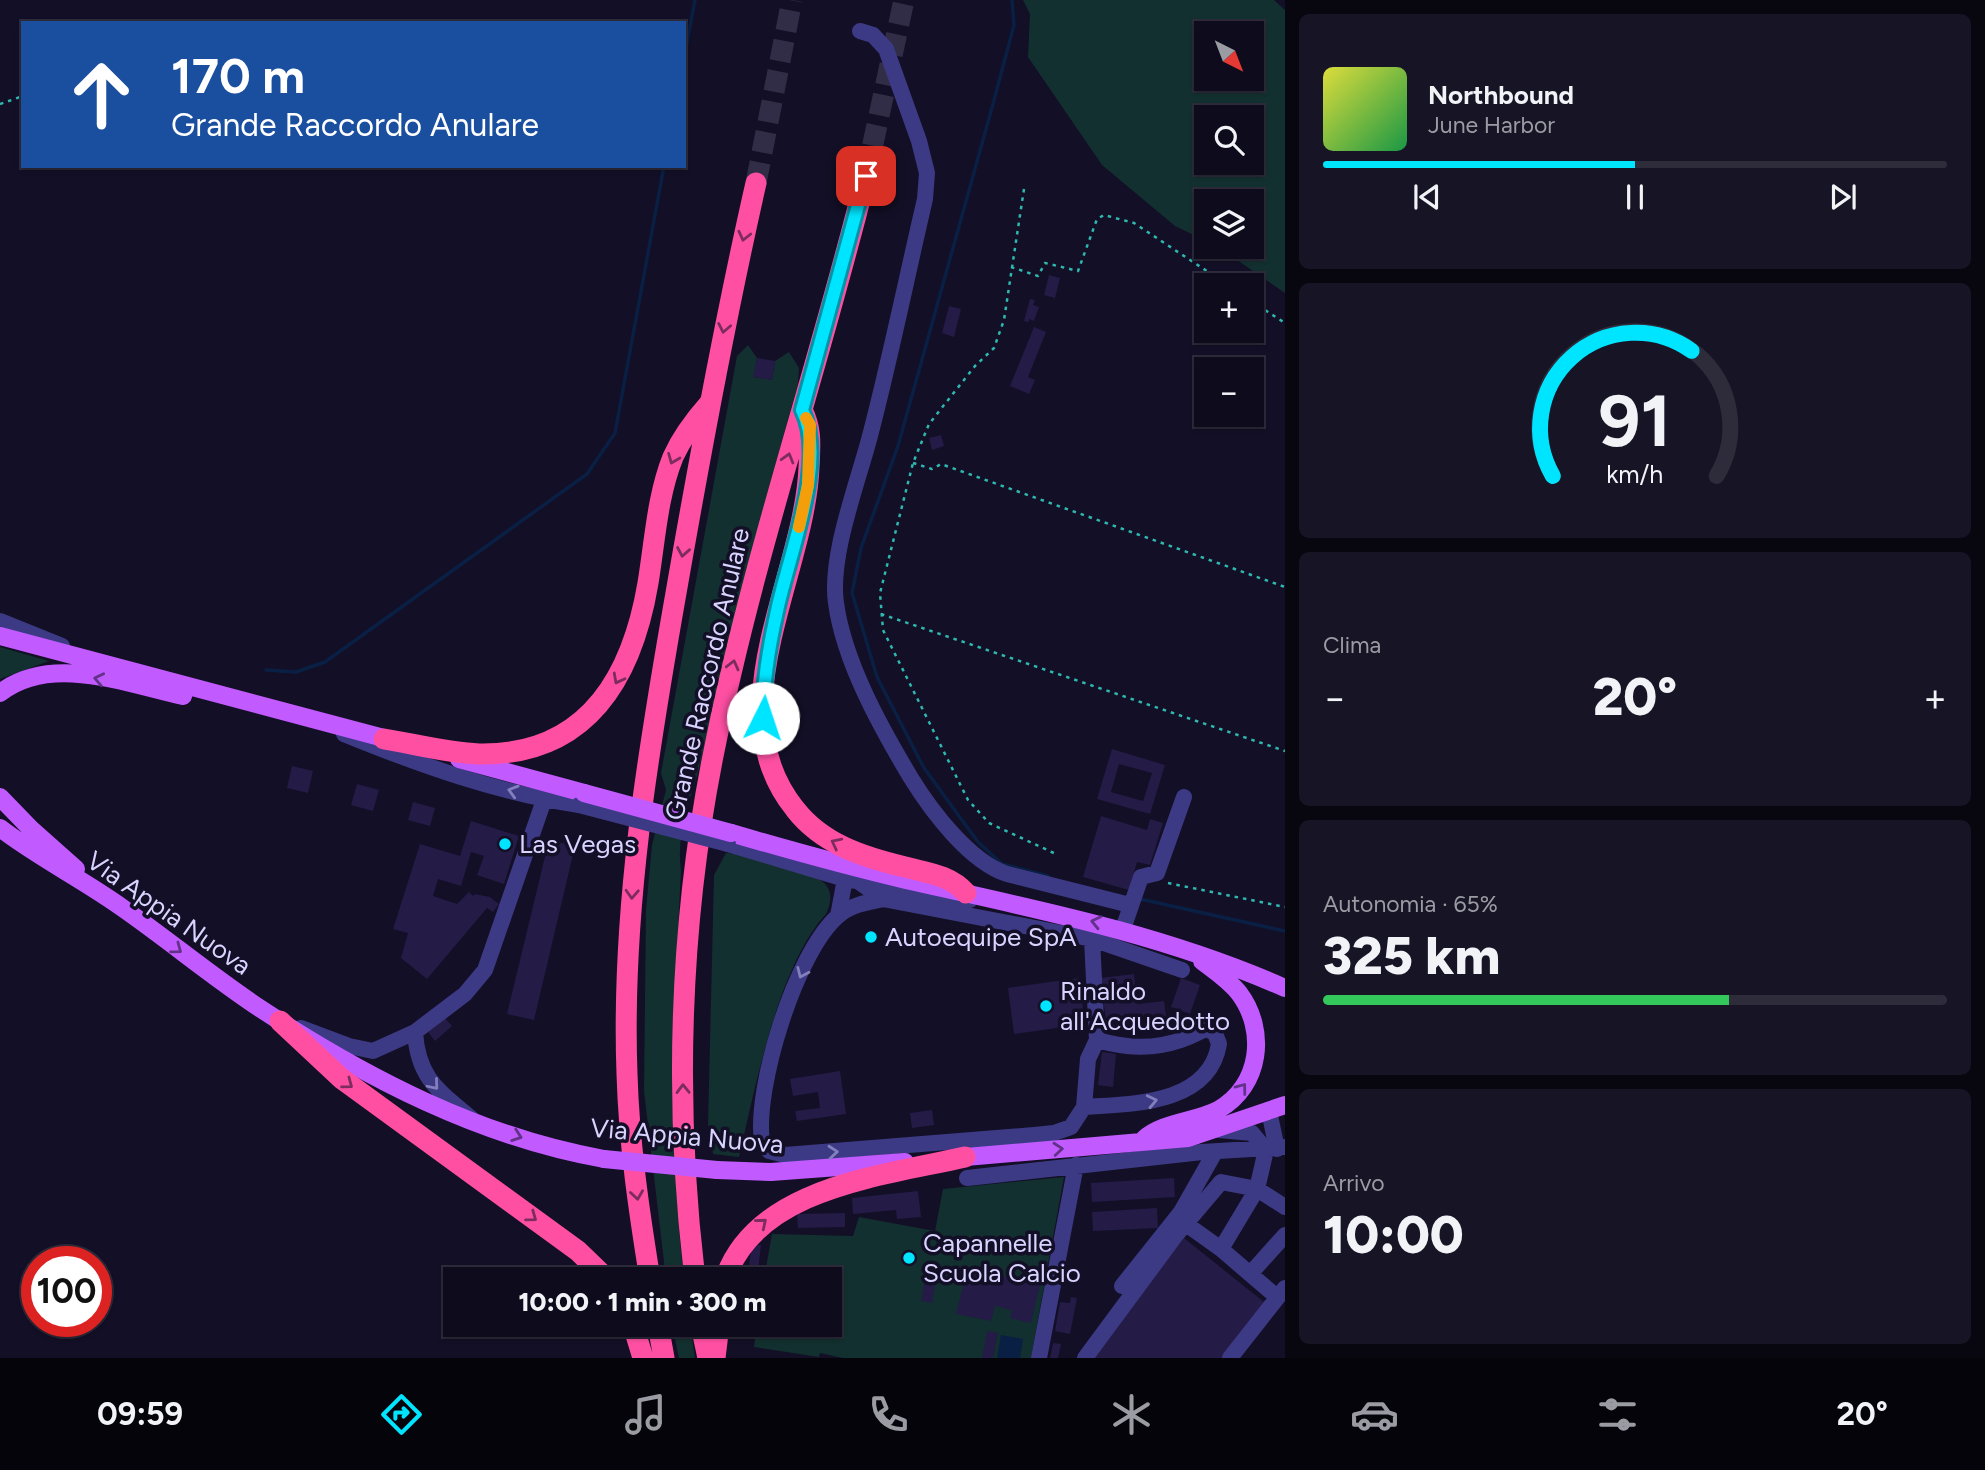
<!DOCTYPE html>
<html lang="it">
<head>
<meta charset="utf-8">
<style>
  body { margin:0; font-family:Figtree,sans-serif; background:#171425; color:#f1f3f6; height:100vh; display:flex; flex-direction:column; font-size:26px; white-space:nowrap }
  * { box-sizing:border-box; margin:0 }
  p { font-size:23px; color:#9b9ba3 }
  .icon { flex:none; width:38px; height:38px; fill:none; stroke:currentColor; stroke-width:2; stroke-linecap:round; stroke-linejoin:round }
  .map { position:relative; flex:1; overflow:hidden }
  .drawer { display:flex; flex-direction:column; gap:14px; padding:14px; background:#08060f; width:700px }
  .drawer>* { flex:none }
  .hud { position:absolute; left:21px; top:21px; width:665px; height:147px; border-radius:0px; box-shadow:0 2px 5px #0004,0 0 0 2px #2e2b3b; background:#1a4fa0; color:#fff; overflow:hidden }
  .needle { width:46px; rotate:138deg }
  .tools { position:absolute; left:1194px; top:21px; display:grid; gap:14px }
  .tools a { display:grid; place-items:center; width:70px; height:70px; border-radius:0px; background:#0e0b1c; box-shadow:0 2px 5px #0004,0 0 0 2px #2e2b3b; font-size:35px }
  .speed { position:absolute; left:21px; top:1246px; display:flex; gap:14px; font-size:35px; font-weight:700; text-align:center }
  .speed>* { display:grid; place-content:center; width:91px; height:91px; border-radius:50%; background:#0e0b1c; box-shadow:0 2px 5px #0004,0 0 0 2px #2e2b3b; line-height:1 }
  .speed .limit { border:10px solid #d22; background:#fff; color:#111 }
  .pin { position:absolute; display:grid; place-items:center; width:60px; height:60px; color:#fff; margin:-30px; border-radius:14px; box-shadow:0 4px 10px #0006 }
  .me { position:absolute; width:77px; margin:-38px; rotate:4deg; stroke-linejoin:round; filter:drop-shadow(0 0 5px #0008) }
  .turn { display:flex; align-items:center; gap:24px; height:147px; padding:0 35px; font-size:32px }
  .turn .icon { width:91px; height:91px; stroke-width:2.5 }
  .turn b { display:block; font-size:49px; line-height:60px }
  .big { font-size:52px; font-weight:800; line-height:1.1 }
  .drawer .card { flex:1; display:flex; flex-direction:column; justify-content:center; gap:10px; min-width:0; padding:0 24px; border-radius:10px; background:#171425 }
  .drawer .dial { align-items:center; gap:0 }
  .dial svg { height:182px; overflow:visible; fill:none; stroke:#2e2b3b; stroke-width:7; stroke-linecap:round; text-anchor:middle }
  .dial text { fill:#f1f3f6; stroke:none }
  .song { display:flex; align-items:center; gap:21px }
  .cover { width:84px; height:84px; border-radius:10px; background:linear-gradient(135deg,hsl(60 70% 55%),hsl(140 70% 35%)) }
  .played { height:7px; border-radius:4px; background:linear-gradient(90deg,#00e5ff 50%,#2e2b3b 50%) }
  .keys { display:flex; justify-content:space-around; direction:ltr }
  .heat { display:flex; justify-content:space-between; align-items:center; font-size:38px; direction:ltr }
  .charge { height:10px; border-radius:5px; background:linear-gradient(90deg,#34c759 65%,#2e2b3b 0) }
  .trip { position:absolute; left:443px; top:1267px; width:399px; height:70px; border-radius:0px; background:#0e0b1c; box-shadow:0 2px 5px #0004,0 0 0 2px #2e2b3b; font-weight:800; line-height:70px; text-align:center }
  .dock { display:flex; height:112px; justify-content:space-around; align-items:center; background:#06040b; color:#9b9ba3 }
  .dock .icon { width:49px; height:49px }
  .dock .active { color:#00e5ff }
  .dock b { font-size:32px; color:#f1f3f6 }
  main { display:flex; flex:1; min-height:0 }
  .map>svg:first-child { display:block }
</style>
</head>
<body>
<main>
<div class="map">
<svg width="1285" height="1358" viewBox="0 0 1285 1358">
  <rect width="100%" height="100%" fill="#130f26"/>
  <path fill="#12302f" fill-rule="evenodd" d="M1023,0H1274L1285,10V293L1218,247H1251V201H1206V241L1175,226L1102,165L1028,57L1030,14ZM1206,33H1251V79H1206ZM1206,117H1251V163H1206Z
    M748,345L757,358L754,377L772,380L775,361L789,352L799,368L798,384C763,507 730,631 702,756C694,794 675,831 681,870C674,1010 668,1140 684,1279H666L644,1091L646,910L652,845L666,790L661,773L737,356Z
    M0,647L49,661L0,679Z
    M726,853C750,854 748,857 768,864C794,873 846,872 826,914C778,966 755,1089 739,1157L713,1154L708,1126L714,875Z
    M1064,1177L1031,1358H843L820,1353L819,1357L754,1347L757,1325H830V1279H764L772,1234L853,1236L859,1217L935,1231L943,1189Z
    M672,1325H690L695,1358H679Z"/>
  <path fill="#0a1f44" d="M1001,1335L1023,1339L1020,1358H997Z"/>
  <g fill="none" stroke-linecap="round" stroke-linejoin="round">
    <path stroke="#0a1f44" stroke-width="3.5" d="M1012,0L1014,25L993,104L898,446L861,548L852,593L877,677L924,768L978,842L1002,864L1048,876
      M684,58L695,0
      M266,670L296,672L325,662L587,474L615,433L664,166
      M1140,899L1285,931"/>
  </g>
  <path fill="#241b47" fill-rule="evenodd" d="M1049,275L1060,278L1055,298L1044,295Z
    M1030,299L1035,300L1033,305L1039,307L1034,321L1029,319V322L1024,321Z
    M949,306L961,309L954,337L942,333Z
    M1034,327L1046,332L1028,377L1035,380L1029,394L1010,386Z
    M757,358L775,361L772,380L753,377Z
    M941,435L944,446L932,450L929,438Z
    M1112,749L1165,765L1150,814L1097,799ZM1119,764L1152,773L1143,801L1111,792Z
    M292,766L313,771L308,793L287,788Z
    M357,784L379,790L373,811L351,805Z
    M413,802L435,808L430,826L408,820Z
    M1101,816L1147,830L1150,819L1163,823L1150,865L1137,862L1129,890L1083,877Z
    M471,821L519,836L504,884L477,875L484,856L471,852L461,886L438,879L433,896L457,904L469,892L473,896L475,894L490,897L499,904L493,912L487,908L427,979L401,958L408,933L393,929L420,844L460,856Z
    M549,840L575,846L534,1020L507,1014Z
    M1134,974L1137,1004L1164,1001L1166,1016L1106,1023L1101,978Z
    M1079,978L1085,1024L1014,1034L1008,988Z
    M1181,978L1200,985L1190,1014L1171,1007Z
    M445,1018L452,1026L435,1041L428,1032Z
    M1102,1052L1116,1054L1113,1087L1098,1085Z
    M840,1071L846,1114L797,1121L795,1111L820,1108L818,1092L793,1096L790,1079Z
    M932,1110L934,1125L912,1128L910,1113Z
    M1174,1178L1175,1197L1092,1202L1091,1183Z
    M918,1191L921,1217L897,1219L896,1210L853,1214L852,1198Z
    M1157,1208L1158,1228L1093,1231L1092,1212Z
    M845,1213V1227L798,1228L797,1214Z
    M1184,1238L1269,1306L1227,1358H1088Z
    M752,1244L761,1245L757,1279H747Z
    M985,1272L1040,1285L1031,1323L1010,1318L1012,1310L995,1306L991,1321L956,1314L966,1273L984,1277Z
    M926,1273L937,1275L932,1303L921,1301Z
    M1071,1297L1077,1298L1070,1334L1055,1331L1060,1302L1070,1303Z
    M987,1331L998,1333L993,1358H982Z
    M1053,1343L1061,1344L1058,1358H1050Z"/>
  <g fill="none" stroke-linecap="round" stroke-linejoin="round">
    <path stroke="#312d47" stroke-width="21" stroke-dasharray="21 10" stroke-linecap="butt" d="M866,176L904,0
      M756,183L792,0"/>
    <path stroke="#2fb8b0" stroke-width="2.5" stroke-dasharray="3.5 5" stroke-linecap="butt" d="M0,104L23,96
      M1024,189L1004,320L994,348L975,366L929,424L913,463L880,593L883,630L968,800L989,823L1056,854
      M1011,267L1038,276L1045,263L1078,271L1097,219L1104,215L1134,223L1228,285
      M1251,301L1285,323
      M913,463L932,469L941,464L1285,587
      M881,614L1285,751
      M1168,883L1285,907"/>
    <path stroke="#3d3a85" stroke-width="16" d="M860,31L873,35L886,49L919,141L927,173L925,199C907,276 891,355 871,432C859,480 829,555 836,603C844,662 881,728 911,778C932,812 970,862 1007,874L1130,905
      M0,621L62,646
      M344,734C420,765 498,793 579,805
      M728,844L845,879L970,900
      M859,882L883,899L1092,939L1182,970
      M883,899C868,902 850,905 838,916C796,952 754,1088 762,1142L769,1151L785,1155L1034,1135L1054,1133L1071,1127L1084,1107L1088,1059L1097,1040L1092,939
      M838,916L845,879
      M1123,929L1141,877L1157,873L1184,797
      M301,1028L349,1046L373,1051L415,1032L465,994L485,970L544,800
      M415,1032C418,1079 439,1091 472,1119
      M1084,1107C1131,1104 1209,1105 1219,1044L1215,1033L1207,1029C1198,1032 1190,1037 1181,1040C1152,1050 1126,1048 1097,1040
      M1269,1111L1277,1149
      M1219,1130L1252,1133L1266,1150L1257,1189L1221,1249L1277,1297
      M967,1178L1202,1152L1285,1147
      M1186,1224L1221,1249
      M1250,1274L1285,1235
      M1122,1286L1181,1212L1215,1152
      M1039,1358L1076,1165
      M1085,1358L1176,1235L1221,1182L1257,1189L1285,1207
      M1230,1358L1285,1288"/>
    <path stroke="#c25bff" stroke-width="18" d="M0,636L395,741
      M0,693C51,653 127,684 183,696
      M459,759L584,793
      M0,797L31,829L76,869
      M0,828C39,858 84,880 124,909C171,942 214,978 261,1009C366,1078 480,1137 604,1159
      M731,833C789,850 847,866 906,880C1035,909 1163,934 1285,988
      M1144,1139C1162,1122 1195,1122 1218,1110C1261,1086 1267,1030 1239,993C1229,980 1215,971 1202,961
      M954,1158L1188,1138L1285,1105
      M717,1170L771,1172L905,1162"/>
    <path stroke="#ff4fa3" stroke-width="21" d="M802,410C812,429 810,446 809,467C805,575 715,710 795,809C822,844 863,857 905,867C928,873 950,875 966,893
      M384,739C415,744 448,753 479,754C587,756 632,678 648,583C655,541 657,497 673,457C682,437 694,421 709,404
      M280,1021L342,1079L578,1251L607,1279
      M650,1279C639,1211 629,1143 627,1074C621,912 648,752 676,593C700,455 725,319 756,183
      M695,1279C674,1106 679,927 713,756C752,559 818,370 866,176
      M725,1279C756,1187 883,1176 965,1157
      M633,1325L643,1358
      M658,1325L664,1358
      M701,1325L708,1358
      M715,1358L719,1325"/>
    <path stroke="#3d3a85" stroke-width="16" d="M579,805L728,844"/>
    <path stroke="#c25bff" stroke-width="18" d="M584,793L731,833
      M604,1159L717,1170"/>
  </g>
  <defs><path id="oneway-chevron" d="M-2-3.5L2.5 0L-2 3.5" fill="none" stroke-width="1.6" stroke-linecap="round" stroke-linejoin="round" transform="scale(1.75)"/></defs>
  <g stroke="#7d2c5e">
    <use href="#oneway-chevron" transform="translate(744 236) rotate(103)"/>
    <use href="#oneway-chevron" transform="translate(724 328) rotate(101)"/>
    <use href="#oneway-chevron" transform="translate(788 458) rotate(-74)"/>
    <use href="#oneway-chevron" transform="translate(673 459) rotate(112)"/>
    <use href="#oneway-chevron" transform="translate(683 552) rotate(100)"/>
    <use href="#oneway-chevron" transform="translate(733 665) rotate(-76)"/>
    <use href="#oneway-chevron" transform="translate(618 679) rotate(118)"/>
    <use href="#oneway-chevron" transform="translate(836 843) rotate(-153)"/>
    <use href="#oneway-chevron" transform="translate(632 894) rotate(93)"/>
    <use href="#oneway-chevron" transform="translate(348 1084) rotate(37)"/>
    <use href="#oneway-chevron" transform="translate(683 1089) rotate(-91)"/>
    <use href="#oneway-chevron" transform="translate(637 1195) rotate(82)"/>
    <use href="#oneway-chevron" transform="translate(532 1217) rotate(36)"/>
    <use href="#oneway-chevron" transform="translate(762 1223) rotate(-40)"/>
  </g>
  <g stroke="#623188">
    <use href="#oneway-chevron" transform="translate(99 679) rotate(-168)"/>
    <use href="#oneway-chevron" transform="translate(1096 922) rotate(-167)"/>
    <use href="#oneway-chevron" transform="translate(177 949) rotate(37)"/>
    <use href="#oneway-chevron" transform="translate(1242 1088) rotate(-53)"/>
    <use href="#oneway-chevron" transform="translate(517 1136) rotate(19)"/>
    <use href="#oneway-chevron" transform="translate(1058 1149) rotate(-5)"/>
  </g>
  <g stroke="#837fbc">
    <use href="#oneway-chevron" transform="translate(513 791) rotate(-164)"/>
    <use href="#oneway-chevron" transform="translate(802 973) rotate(114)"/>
    <use href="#oneway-chevron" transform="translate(434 1085) rotate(50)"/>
    <use href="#oneway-chevron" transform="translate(1152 1101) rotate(-13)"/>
    <use href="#oneway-chevron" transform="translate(833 1152) rotate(-5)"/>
  </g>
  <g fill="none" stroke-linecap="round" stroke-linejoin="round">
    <defs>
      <path id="route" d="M763,718C763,682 769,646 777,611C788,557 828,461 802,410L866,176"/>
    </defs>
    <use href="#route" stroke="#0095a6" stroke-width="18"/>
    <use href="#route" stroke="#00e5ff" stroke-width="12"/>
    <path stroke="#f59e0b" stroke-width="12" d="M799,527L808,485L810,425L806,418"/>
  </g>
  <g fill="#00e5ff" stroke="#130f26" stroke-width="2.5">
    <circle cx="505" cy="844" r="7"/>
    <circle cx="871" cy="937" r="7"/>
    <circle cx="1046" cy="1006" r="7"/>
    <circle cx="909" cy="1258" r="7"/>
  </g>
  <g text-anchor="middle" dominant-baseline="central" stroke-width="7" stroke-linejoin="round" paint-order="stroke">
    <g font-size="26" fill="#d9d4ff" stroke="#130f26">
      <text transform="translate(707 674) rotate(-77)">Grande Raccordo Anulare</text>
      <text transform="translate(169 913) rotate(35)">Via Appia Nuova</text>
      <text transform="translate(687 1136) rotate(5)">Via Appia Nuova</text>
    </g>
    <g font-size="26" fill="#d9d4ff" stroke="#130f26" text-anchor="start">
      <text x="519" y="844">Las Vegas</text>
      <text x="885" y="937">Autoequipe SpA</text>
      <text x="1060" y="991">Rinaldo<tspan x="1060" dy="30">all'Acquedotto</tspan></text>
      <text x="923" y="1243">Capannelle<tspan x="923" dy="30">Scuola Calcio</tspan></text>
    </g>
  </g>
</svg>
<div class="tools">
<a><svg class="needle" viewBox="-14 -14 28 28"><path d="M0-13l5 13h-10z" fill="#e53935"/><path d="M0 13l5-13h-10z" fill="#9b9ba3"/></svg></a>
<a><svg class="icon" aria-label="search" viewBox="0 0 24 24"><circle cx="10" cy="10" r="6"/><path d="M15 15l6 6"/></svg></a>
<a><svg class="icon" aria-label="layers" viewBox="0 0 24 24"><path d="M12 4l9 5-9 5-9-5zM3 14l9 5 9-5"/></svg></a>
<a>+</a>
<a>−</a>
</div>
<div class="speed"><div class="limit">100</div></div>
<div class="pin" style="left:866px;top:176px;background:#d93025"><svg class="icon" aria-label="arrive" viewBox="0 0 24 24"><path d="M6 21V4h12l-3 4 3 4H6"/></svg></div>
<svg class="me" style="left:763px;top:718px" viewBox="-20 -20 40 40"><circle r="19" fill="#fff"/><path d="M0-13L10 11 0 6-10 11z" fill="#00e5ff"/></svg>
<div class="trip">10:00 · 1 min · 300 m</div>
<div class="hud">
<div class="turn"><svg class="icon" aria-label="ahead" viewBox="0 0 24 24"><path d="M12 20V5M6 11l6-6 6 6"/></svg><div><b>170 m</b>Grande Raccordo Anulare</div></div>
</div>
</div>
<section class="drawer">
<div class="card">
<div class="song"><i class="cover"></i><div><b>Northbound</b><p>June Harbor</p></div></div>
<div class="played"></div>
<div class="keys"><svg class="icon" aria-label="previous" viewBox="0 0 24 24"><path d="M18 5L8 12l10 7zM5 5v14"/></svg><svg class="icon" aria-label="pause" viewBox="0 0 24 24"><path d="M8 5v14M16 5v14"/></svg><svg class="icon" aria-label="next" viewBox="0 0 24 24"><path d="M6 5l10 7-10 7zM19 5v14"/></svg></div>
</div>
<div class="card dial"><svg viewBox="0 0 100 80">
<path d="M14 69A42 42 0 1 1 86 69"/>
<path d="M14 69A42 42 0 0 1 75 14" stroke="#00e5ff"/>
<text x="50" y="56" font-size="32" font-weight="700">91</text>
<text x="50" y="72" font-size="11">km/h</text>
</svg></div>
<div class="card"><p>Clima</p>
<div class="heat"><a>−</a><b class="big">20°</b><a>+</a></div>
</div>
<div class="card"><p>Autonomia · 65%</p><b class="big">325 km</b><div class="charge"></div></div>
<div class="card"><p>Arrivo</p><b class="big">10:00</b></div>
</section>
</main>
<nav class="dock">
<b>09:59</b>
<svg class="icon active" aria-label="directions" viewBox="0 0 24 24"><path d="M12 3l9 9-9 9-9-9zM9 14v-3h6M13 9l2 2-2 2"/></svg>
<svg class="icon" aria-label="music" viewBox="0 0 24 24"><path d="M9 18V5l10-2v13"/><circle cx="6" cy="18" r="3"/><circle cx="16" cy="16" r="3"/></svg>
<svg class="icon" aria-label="phone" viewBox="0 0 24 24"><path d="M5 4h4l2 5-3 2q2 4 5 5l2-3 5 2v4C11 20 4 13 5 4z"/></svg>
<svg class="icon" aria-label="climate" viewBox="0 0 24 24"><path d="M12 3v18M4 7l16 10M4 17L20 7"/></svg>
<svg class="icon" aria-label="car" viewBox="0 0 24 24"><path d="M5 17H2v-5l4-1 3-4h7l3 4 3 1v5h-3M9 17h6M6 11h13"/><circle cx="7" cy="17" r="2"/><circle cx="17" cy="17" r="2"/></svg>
<svg class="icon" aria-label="filters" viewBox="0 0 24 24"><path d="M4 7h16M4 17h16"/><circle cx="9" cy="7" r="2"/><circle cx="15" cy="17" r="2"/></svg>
<b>20°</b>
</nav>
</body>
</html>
